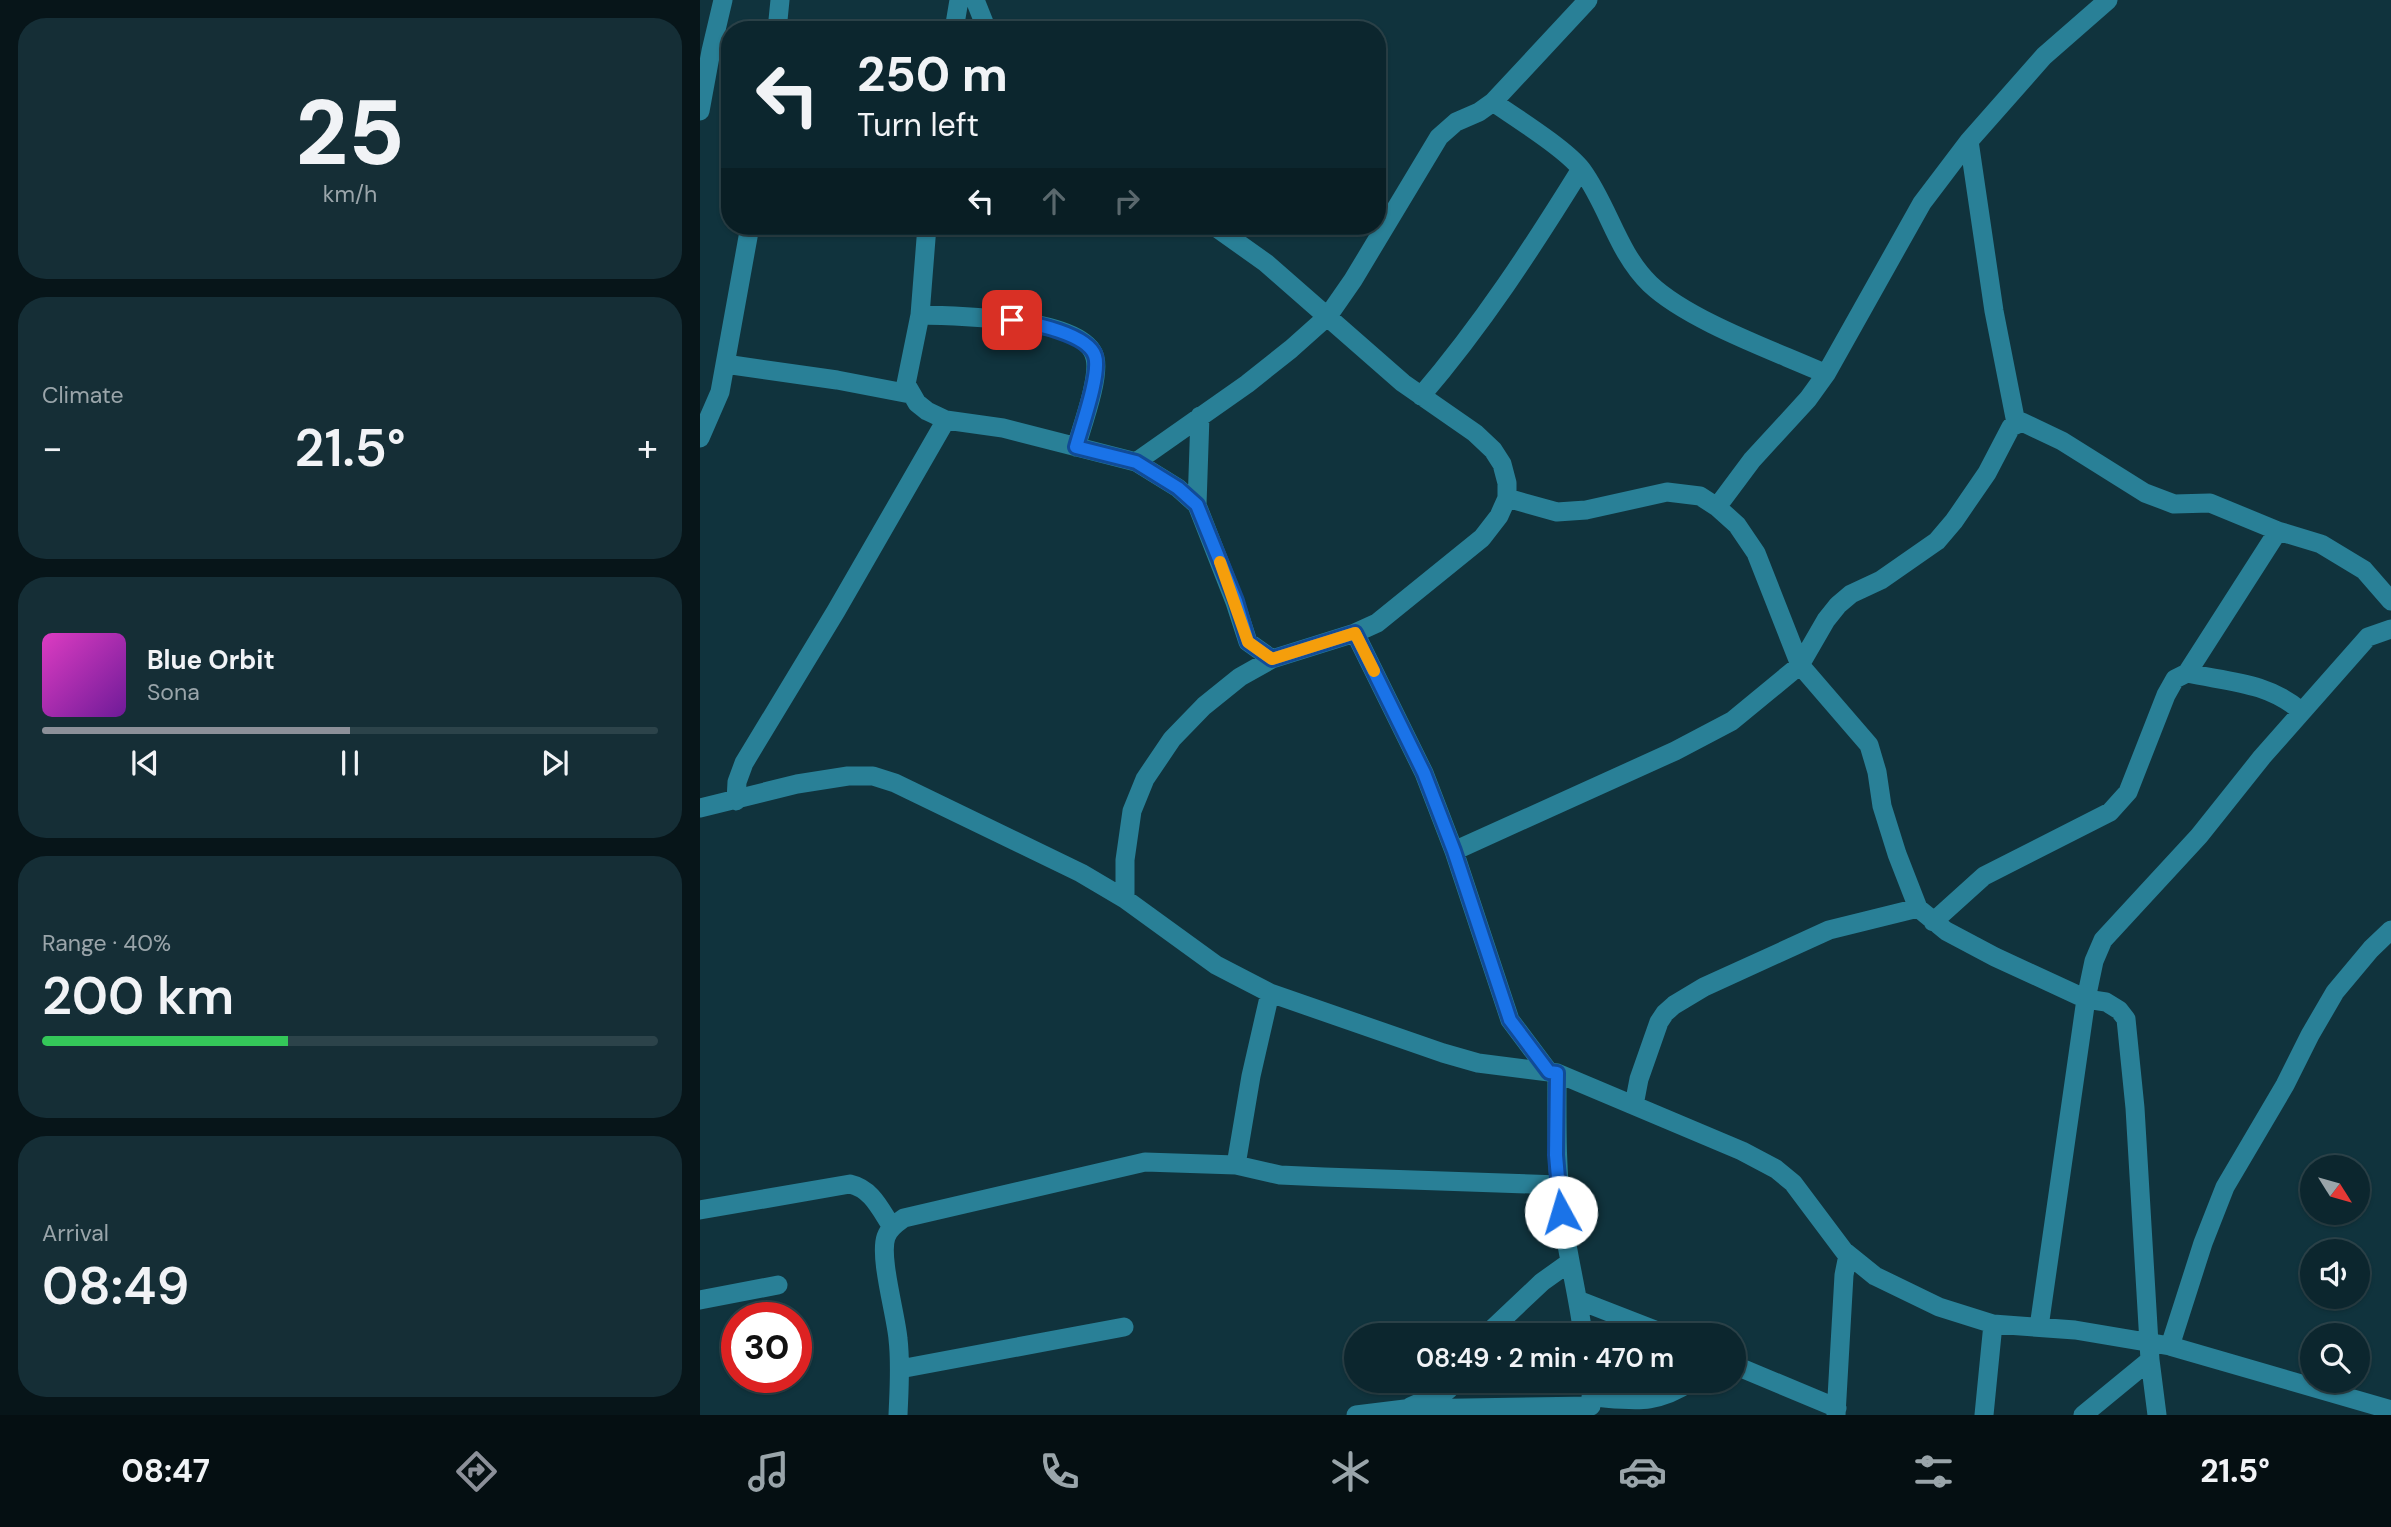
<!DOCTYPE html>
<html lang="en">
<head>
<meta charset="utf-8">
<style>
  body { margin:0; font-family:"DM Sans",sans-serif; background:#152e36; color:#f1f3f6; height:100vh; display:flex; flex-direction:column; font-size:26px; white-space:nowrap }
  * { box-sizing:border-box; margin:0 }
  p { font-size:23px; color:#9aa5aa }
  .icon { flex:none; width:38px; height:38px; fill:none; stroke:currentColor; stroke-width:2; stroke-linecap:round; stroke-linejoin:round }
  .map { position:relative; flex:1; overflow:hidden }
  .side { display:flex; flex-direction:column; gap:18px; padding:18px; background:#071519; width:700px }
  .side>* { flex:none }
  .hud { position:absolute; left:21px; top:21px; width:665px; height:214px; border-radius:28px; box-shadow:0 2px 5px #0004,0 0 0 2px #2c434a; background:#0c262e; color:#f1f3f6; overflow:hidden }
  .needle { width:46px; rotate:127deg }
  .tools { position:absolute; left:1600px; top:1155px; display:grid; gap:14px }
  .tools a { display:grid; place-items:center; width:70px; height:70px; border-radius:50%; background:#0c262e; box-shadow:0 2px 5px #0004,0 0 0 2px #2c434a; font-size:35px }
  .speed { position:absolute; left:21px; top:1302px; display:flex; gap:14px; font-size:35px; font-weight:700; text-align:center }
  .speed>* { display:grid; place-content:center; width:91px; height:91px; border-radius:50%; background:#0c262e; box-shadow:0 2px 5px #0004,0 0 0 2px #2c434a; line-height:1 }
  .speed .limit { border:10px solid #d22; background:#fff; color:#111 }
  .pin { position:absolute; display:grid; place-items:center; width:60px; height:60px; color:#fff; margin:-30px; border-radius:14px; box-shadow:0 4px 10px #0006 }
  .me { position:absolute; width:77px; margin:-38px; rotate:354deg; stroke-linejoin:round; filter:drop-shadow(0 0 5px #0008) }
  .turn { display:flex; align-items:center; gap:24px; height:147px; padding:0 21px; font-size:32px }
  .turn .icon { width:91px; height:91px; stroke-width:2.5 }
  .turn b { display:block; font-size:49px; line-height:60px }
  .lanes { display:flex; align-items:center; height:66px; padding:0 21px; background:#0003; justify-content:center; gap:35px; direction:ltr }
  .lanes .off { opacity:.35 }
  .big { font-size:52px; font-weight:600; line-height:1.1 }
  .side .tile { flex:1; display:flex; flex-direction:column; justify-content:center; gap:10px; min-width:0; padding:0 24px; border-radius:28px; background:#152e36 }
  .side .dial { align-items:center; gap:0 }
  .dial b { font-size:91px; line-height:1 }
  .song { display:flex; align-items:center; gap:21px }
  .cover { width:84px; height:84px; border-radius:10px; background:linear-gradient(135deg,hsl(310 70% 55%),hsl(280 70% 35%)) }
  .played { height:7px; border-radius:4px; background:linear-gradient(90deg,#8c9099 50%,#2c434a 50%) }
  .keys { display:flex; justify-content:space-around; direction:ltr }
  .heat { display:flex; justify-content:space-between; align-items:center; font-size:38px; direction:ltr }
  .charge { height:10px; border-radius:5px; background:linear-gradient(90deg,#34c759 40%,#2c434a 0) }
  .trip { position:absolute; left:644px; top:1323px; width:402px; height:70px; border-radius:35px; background:#0c262e; box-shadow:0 2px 5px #0004,0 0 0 2px #2c434a; font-weight:600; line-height:70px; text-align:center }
  .tab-bar { display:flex; height:112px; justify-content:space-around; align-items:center; background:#050f12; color:#9aa5aa }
  .tab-bar .icon { width:49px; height:49px }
  .tab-bar .active { color:#8c9099 }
  .tab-bar b { font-size:32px; color:#f1f3f6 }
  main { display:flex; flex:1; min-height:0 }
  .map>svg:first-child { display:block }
</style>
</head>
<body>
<main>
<section class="side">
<div class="tile dial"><b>25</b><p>km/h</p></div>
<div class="tile"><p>Climate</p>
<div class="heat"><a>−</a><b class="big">21.5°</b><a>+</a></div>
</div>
<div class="tile">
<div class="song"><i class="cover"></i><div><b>Blue Orbit</b><p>Sona</p></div></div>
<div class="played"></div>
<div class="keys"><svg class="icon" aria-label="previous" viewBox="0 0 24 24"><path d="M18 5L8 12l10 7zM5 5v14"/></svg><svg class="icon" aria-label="pause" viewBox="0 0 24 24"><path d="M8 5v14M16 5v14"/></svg><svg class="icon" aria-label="next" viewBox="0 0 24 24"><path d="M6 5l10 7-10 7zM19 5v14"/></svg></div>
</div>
<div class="tile"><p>Range · 40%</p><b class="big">200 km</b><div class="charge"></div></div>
<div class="tile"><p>Arrival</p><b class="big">08:49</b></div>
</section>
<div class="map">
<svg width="1691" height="1415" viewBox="0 0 1691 1415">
  <rect width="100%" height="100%" fill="#10333d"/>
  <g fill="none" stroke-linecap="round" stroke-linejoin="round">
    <path stroke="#298097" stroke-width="19" d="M275,0L287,30
      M77,30L80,0
      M254,30L259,0
      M793,102C816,118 866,149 882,170C909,207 917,252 950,284C989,321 1075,351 1126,374
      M0,111L11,51L23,0
      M1269,141L1294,311L1316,423
      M227,226L220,315L206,384L217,403L227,411L246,420L303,428L436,462L478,488L497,505L535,602L548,642L572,659
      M220,315C254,316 386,316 395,358C400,378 382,426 376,447
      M25,364L137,380L210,394
      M721,396C782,325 832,248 881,169
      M0,438L20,392L50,226
      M436,462L547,384L591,349L628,316L653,280L739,137L756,122L779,112L793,102L888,0
      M807,498L857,512L886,510L967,492L1000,496L1017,507L1037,525L1056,553L1100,665L1169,745L1177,772L1182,806L1197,854L1218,908L1246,931L1295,957L1386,999L1406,1002L1419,1010L1426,1019L1435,1108L1450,1360L1457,1415
      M497,505L500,416
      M1017,507L1052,460L1108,399L1126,374L1222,203L1269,141L1344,56L1408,0
      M655,633L724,773L754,851L810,1020L849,1072
      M1487,673L1578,531
      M36,801L37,782L44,763L136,611L246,420
      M0,808L97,784L148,776H173L195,783L381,873L425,899L516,965L570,993L743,1053L778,1063L857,1073L1042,1151L1076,1169L1093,1183L1144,1251L1175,1276L1239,1307L1293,1324L1375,1330L1470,1346L1691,1410
      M754,851L975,751L1032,721L1100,665L1126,620L1138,605L1151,594L1181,580L1237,541L1254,521L1287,473L1311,427L1322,422L1362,441L1445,493L1474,504L1510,503L1578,531L1621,544L1664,570L1691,601
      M425,899V860L432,811L445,779L472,739L504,706L540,677L572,659L655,633L677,623L782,538L799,516L807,498V483L802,464L793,450L775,433L703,383L566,263L514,226
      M1233,922L1284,876L1410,812L1428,792L1466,695L1475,679L1487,673C1529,682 1567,682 1601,711
      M857,1073C857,1120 856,1167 862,1213C867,1254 878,1294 883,1335
      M934,1105L939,1079L959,1022L965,1013L974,1005L1004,987L1129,930L1218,908
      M536,1165L551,1076L570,993
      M0,1210L150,1184C172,1189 180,1209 192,1227
      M0,1300L78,1285
      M878,1300L968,1335
      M1339,1327L1386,999L1394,961L1403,940L1499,836L1562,757L1668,637L1691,629
      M786,1335L842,1282L870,1262
      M1470,1346L1503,1243L1525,1187L1585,1085L1610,1035L1635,992L1671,949L1691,930
      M1034,1365L1137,1408
      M200,1369L424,1327
      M891,1397C934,1400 955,1406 992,1381
      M710,1407L748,1390L756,1381
      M198,1415C199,1390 201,1364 198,1339C196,1315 179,1257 186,1237C189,1228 197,1223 204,1218L445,1162L536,1165L580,1175L624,1177L859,1185
      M656,1415L705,1409L891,1406
      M1136,1415L1144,1275L1148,1255
      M1284,1415L1293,1324
      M1383,1415L1450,1360"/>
  </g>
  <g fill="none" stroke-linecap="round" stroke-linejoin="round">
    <defs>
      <path id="route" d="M312,320C333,323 388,334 395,356C401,373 381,428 376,447L436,462L478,488L497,505L536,601L548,642L572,659L655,633L724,773L754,851L810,1020L849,1072L857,1073L856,1155L861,1212"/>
    </defs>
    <use href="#route" stroke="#114b97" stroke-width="18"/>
    <use href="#route" stroke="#1a73e8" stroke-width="12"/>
    <path stroke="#f59e0b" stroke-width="12" d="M520,562L548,642L572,659L655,633L674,671"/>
  </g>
</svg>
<div class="tools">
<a><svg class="needle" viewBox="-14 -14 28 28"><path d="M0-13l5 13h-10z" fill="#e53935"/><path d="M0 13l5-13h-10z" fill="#9aa5aa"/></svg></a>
<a><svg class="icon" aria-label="sound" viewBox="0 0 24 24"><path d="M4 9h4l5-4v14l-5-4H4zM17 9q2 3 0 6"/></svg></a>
<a><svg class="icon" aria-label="search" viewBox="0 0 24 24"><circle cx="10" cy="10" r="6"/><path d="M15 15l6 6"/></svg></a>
</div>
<div class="speed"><div class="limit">30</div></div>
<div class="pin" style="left:312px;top:320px;background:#d93025"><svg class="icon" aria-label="arrive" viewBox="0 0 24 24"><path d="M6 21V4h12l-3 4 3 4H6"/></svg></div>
<svg class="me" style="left:861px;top:1212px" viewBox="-20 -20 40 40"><circle r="19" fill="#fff"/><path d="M0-13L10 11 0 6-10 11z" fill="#1a73e8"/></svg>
<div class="trip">08:49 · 2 min · 470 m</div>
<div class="hud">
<div class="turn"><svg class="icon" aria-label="left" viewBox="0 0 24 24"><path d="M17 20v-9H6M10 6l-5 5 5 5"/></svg><div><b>250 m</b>Turn left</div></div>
<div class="lanes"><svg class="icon" aria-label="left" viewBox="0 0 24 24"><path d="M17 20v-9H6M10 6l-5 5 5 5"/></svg><svg class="icon off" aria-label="ahead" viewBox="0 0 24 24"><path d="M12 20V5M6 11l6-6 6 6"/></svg><svg class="icon off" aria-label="right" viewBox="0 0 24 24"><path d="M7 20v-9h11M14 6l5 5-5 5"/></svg></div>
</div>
</div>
</main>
<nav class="tab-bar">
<b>08:47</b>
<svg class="icon active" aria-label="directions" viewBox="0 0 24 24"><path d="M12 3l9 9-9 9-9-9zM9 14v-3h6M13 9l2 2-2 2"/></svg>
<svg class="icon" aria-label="music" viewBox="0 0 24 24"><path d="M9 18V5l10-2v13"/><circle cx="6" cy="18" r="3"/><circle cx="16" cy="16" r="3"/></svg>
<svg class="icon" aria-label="phone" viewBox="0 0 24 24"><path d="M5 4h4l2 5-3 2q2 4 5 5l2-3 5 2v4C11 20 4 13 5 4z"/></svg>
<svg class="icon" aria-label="climate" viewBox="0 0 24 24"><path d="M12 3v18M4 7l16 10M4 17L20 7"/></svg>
<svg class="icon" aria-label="car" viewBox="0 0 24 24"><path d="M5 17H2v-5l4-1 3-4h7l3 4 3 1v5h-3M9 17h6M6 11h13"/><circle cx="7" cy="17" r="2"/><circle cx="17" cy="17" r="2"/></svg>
<svg class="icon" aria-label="filters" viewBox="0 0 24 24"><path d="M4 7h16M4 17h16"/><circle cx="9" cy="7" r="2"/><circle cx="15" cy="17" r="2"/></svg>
<b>21.5°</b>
</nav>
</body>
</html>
